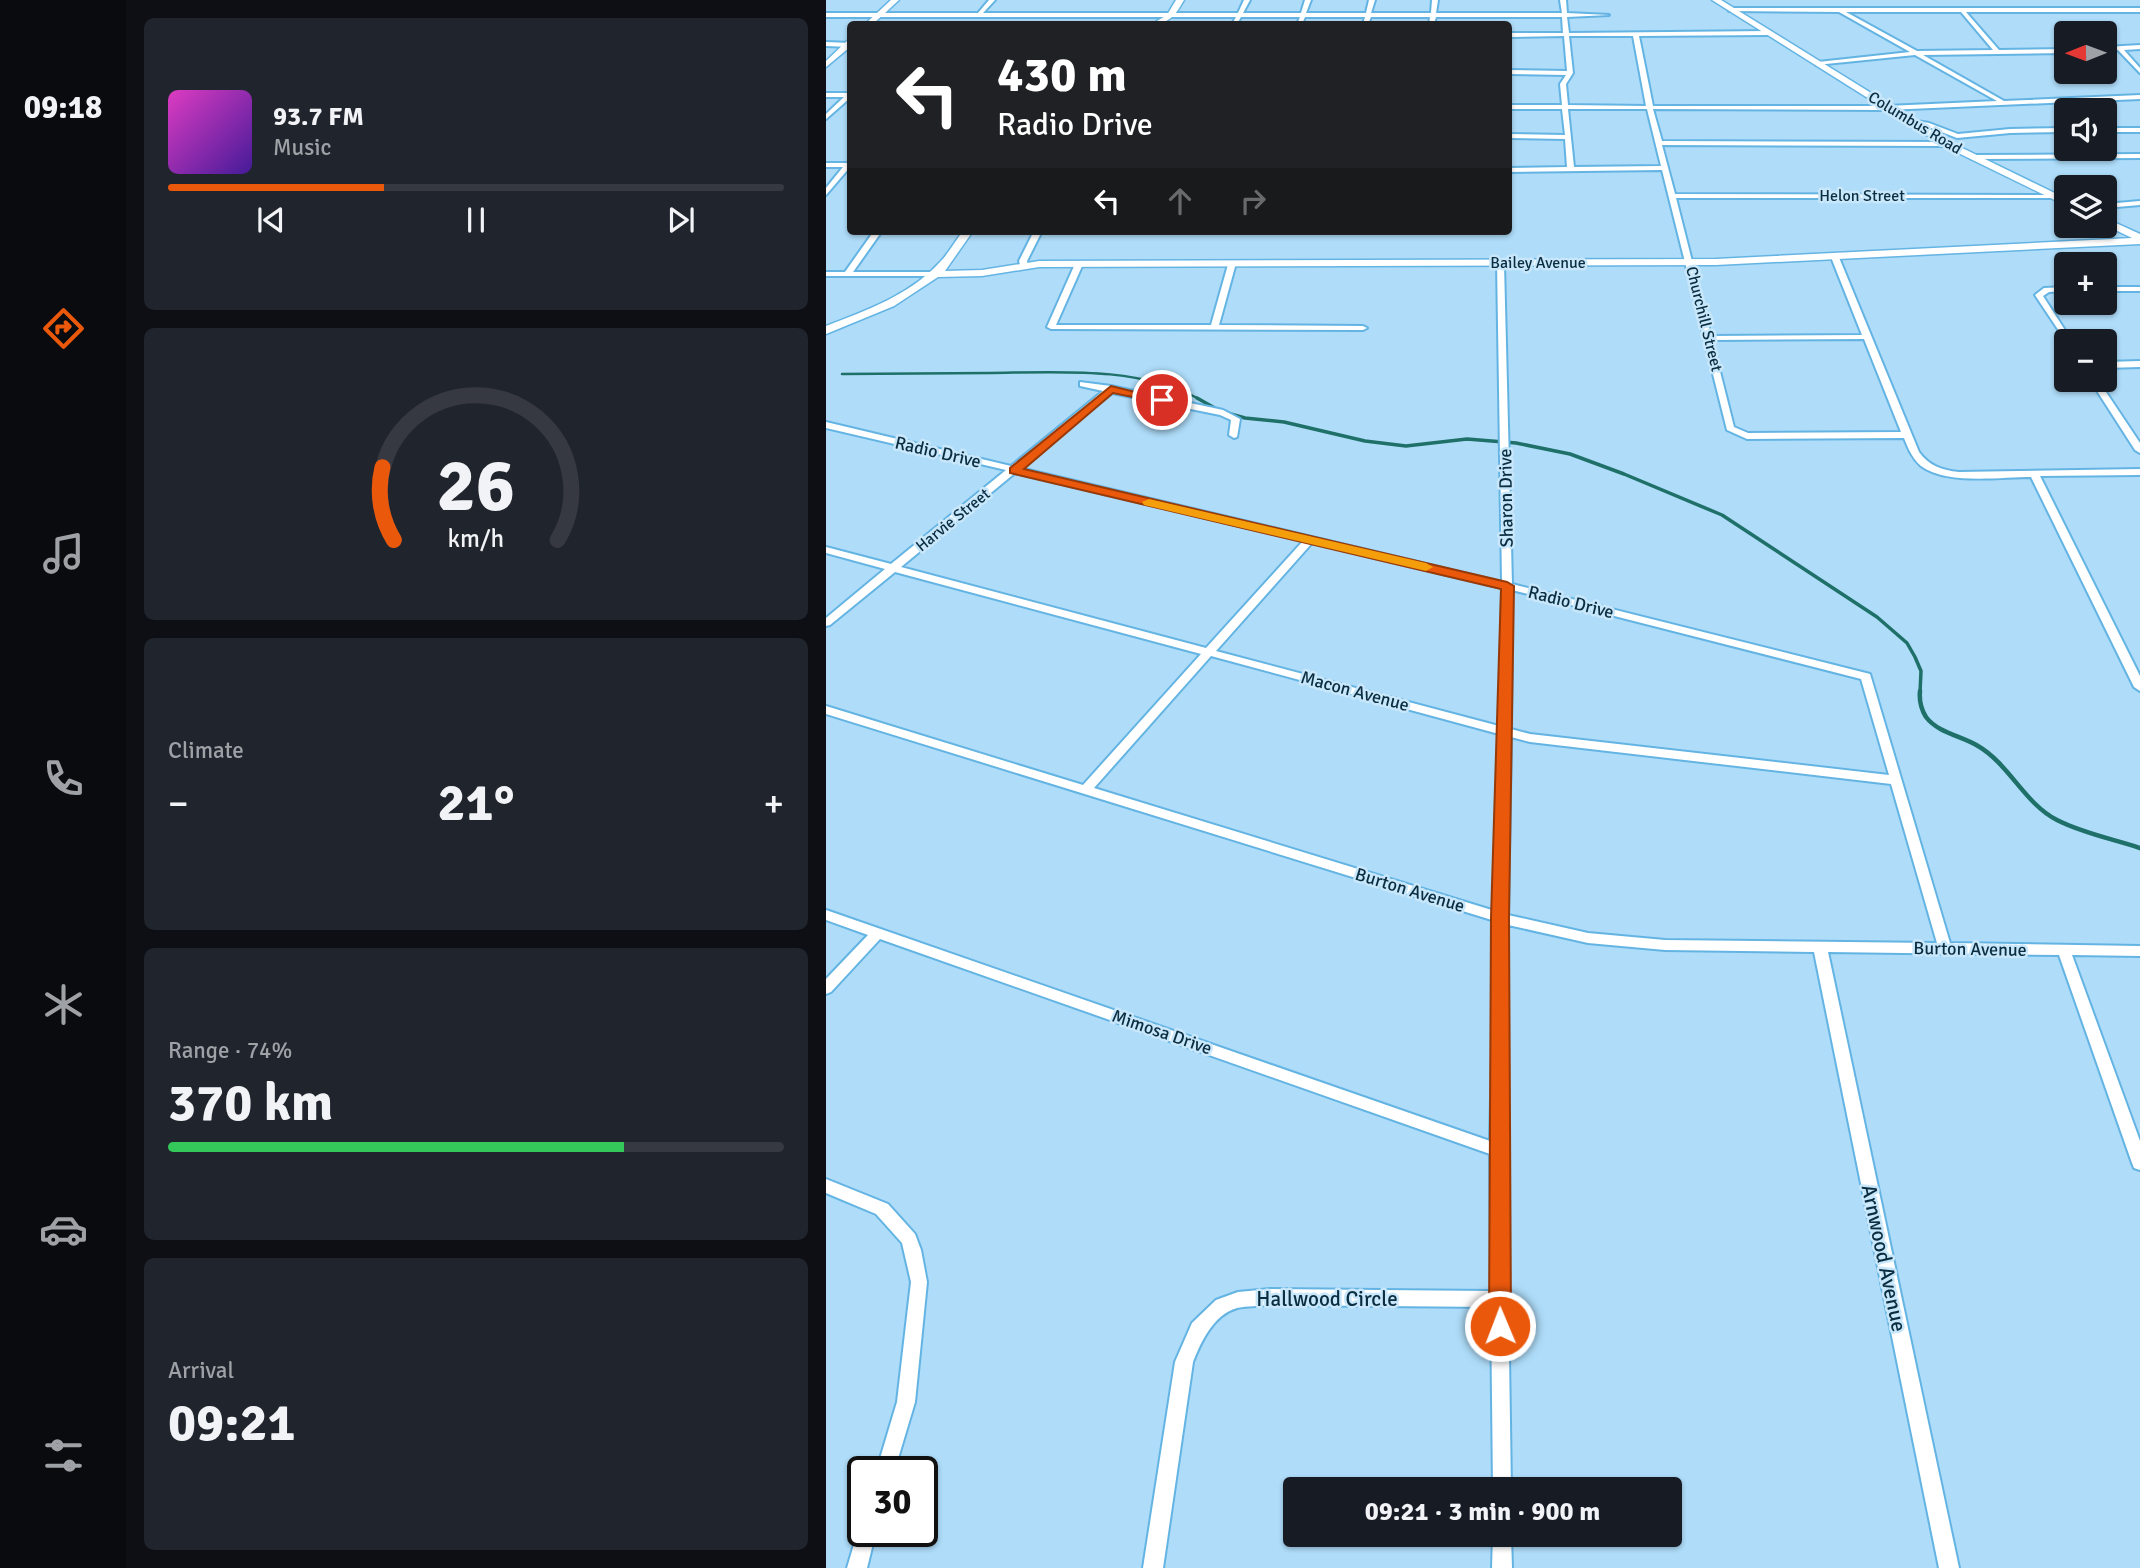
<!DOCTYPE html>
<html lang="en">
<head>
<meta charset="utf-8">
<style>
  body { margin:0; font-family:Signika,sans-serif; background:#20242c; color:#f1f3f6; height:100vh; display:flex; flex-direction:column; font-size:26px; white-space:nowrap }
  * { box-sizing:border-box; margin:0 }
  p { font-size:23px; color:#9ea1a6 }
  .icon { flex:none; width:38px; height:38px; fill:none; stroke:currentColor; stroke-width:2; stroke-linecap:round; stroke-linejoin:round }
  .map { position:relative; flex:1; overflow:hidden }
  .details { display:flex; flex-direction:column; gap:18px; padding:18px; background:#0d0f14; width:700px }
  .details>* { flex:none }
  .guide { position:absolute; left:21px; top:21px; width:665px; height:214px; border-radius:7px; box-shadow:0 2px 5px #0004; background:#202124; color:#fff; overflow:hidden }
  .needle { width:46px; rotate:269deg }
  .controls { position:absolute; left:1228px; top:21px; display:grid; gap:14px }
  .controls a { display:grid; place-items:center; width:63px; height:63px; border-radius:7px; background:#171b24; box-shadow:0 2px 5px #0004; font-size:35px }
  .speed { position:absolute; left:21px; top:1456px; display:flex; gap:14px; font-size:35px; font-weight:700; text-align:center }
  .speed>* { display:grid; place-content:center; width:91px; height:91px; border-radius:50%; background:#171b24; box-shadow:0 2px 5px #0004; line-height:1 }
  .speed .limit { border:4px solid #111; border-radius:10px; background:#fff; color:#111 }
  .pin { position:absolute; display:grid; place-items:center; width:60px; height:60px; color:#fff; margin:-30px; border:4px solid #fff; border-radius:50%; box-shadow:0 2px 7px #0007 }
  .me { position:absolute; width:77px; margin:-38px; rotate:359deg; stroke-linejoin:round; filter:drop-shadow(0 0 5px #0008) }
  .turn { display:flex; align-items:center; gap:24px; height:147px; padding:0 35px; font-size:32px }
  .turn .icon { width:91px; height:91px; stroke-width:2.5 }
  .turn b { display:block; font-size:49px; line-height:60px }
  .lanes { display:flex; align-items:center; height:66px; padding:0 35px; background:#0003; justify-content:center; gap:35px; direction:ltr }
  .lanes .off { opacity:.35 }
  .big { font-size:52px; font-weight:700; line-height:1.1 }
  .details .tile { flex:1; display:flex; flex-direction:column; justify-content:center; gap:10px; min-width:0; padding:0 24px; border-radius:10px; background:#20242c }
  .details .dial { align-items:center; gap:0 }
  .dial svg { height:182px; overflow:visible; fill:none; stroke:#363941; stroke-width:7; stroke-linecap:round; text-anchor:middle }
  .dial text { fill:#f1f3f6; stroke:none }
  .song { display:flex; align-items:center; gap:21px }
  .cover { width:84px; height:84px; border-radius:10px; background:linear-gradient(135deg,hsl(310 70% 55%),hsl(260 70% 35%)) }
  .played { height:7px; border-radius:4px; background:linear-gradient(90deg,#ea580c 35%,#363941 35%) }
  .keys { display:flex; justify-content:space-around; direction:ltr }
  .heat { display:flex; justify-content:space-between; align-items:center; font-size:38px; direction:ltr }
  .charge { height:10px; border-radius:5px; background:linear-gradient(90deg,#34c759 74%,#363941 0) }
  .trip { position:absolute; left:457px; top:1477px; width:399px; height:70px; border-radius:7px; background:#171b24; box-shadow:0 2px 5px #0004; font-weight:700; line-height:70px; text-align:center }
  main { display:flex; flex:1; min-height:0 }
  .menu { display:flex; flex-direction:column; width:126px; justify-content:space-around; align-items:center; background:#090b0e; color:#9ea1a6 }
  .menu .icon { width:49px; height:49px }
  .menu .on { color:#ea580c }
  .menu b { font-size:32px; color:#f1f3f6 }
  .map>svg:first-child { display:block }
</style>
</head>
<body>
<main>
<nav class="menu">
<b>09:18</b>
<svg class="icon on" aria-label="directions" viewBox="0 0 24 24"><path d="M12 3l9 9-9 9-9-9zM9 14v-3h6M13 9l2 2-2 2"/></svg>
<svg class="icon" aria-label="music" viewBox="0 0 24 24"><path d="M9 18V5l10-2v13"/><circle cx="6" cy="18" r="3"/><circle cx="16" cy="16" r="3"/></svg>
<svg class="icon" aria-label="phone" viewBox="0 0 24 24"><path d="M5 4h4l2 5-3 2q2 4 5 5l2-3 5 2v4C11 20 4 13 5 4z"/></svg>
<svg class="icon" aria-label="climate" viewBox="0 0 24 24"><path d="M12 3v18M4 7l16 10M4 17L20 7"/></svg>
<svg class="icon" aria-label="car" viewBox="0 0 24 24"><path d="M5 17H2v-5l4-1 3-4h7l3 4 3 1v5h-3M9 17h6M6 11h13"/><circle cx="7" cy="17" r="2"/><circle cx="17" cy="17" r="2"/></svg>
<svg class="icon" aria-label="filters" viewBox="0 0 24 24"><path d="M4 7h16M4 17h16"/><circle cx="9" cy="7" r="2"/><circle cx="15" cy="17" r="2"/></svg>
</nav>
<section class="details">
<div class="tile">
<div class="song"><i class="cover"></i><div><b>93.7 FM</b><p>Music</p></div></div>
<div class="played"></div>
<div class="keys"><svg class="icon" aria-label="previous" viewBox="0 0 24 24"><path d="M18 5L8 12l10 7zM5 5v14"/></svg><svg class="icon" aria-label="pause" viewBox="0 0 24 24"><path d="M8 5v14M16 5v14"/></svg><svg class="icon" aria-label="next" viewBox="0 0 24 24"><path d="M6 5l10 7-10 7zM19 5v14"/></svg></div>
</div>
<div class="tile dial"><svg viewBox="0 0 100 80">
<path d="M14 69A42 42 0 1 1 86 69"/>
<path d="M14 69A42 42 0 0 1 9 37" stroke="#ea580c"/>
<text x="50" y="56" font-size="32" font-weight="700">26</text>
<text x="50" y="72" font-size="11">km/h</text>
</svg></div>
<div class="tile"><p>Climate</p>
<div class="heat"><a>−</a><b class="big">21°</b><a>+</a></div>
</div>
<div class="tile"><p>Range · 74%</p><b class="big">370 km</b><div class="charge"></div></div>
<div class="tile"><p>Arrival</p><b class="big">09:21</b></div>
</section>
<div class="map">
<svg width="1314" height="1568" viewBox="0 0 1314 1568">
  <rect width="100%" height="100%" fill="#aedcf9"/>
  <g fill="none" stroke-linecap="round" stroke-linejoin="round">
    <path stroke="#1e7068" stroke-width="2.5" d="M16,374C66,374 116,373 165,373C233,372 314,366 375,400"/>
    <path stroke="#1e7068" stroke-width="3.5" d="M371,398L394,411L419,418L458,422L539,441L580,446L641,439L690,443L744,454L798,474L896,515L1051,617L1081,643L1089,657L1095,671L1094,693"/>
    <path stroke="#1e7068" stroke-width="4.5" d="M1094,691C1093,701 1095,709 1100,717C1112,733 1136,736 1152,746C1183,764 1199,804 1231,820C1256,833 1287,839 1314,848"/>
    <defs>
      <path id="street" d="M163,0H169L157,13H412L418,0H424L417,13H475L479,0H485L480,13H540L543,0H549L545,13H605L606,0H612L610,13H736L734,0H740L741,13L783,15L741,17L743,33L942,31L945,33L942,35L813,36L827,106H1061L1171,101L1089,55L990,65L992,62L1084,52L1013,12L903,11L905,8H1314V12H1140L1173,50L1241,49V53L1097,55L1178,101L1314,95V99L1061,110L827,109L836,141L1121,142L1124,144L1121,146L836,145L849,194L1227,195L1228,196L1225,198H850L885,336L1036,335L1005,257L1012,255L1093,452C1103,466 1116,470 1133,472L1314,469V475L1214,476L1314,676V691L1308,687L1205,477C1174,477 1120,485 1095,466C1086,458 1082,448 1078,438L921,439L901,430L836,170L682,172V168L741,167L739,139L682,138V134L739,135L736,109H682V105H736L734,84L740,75L682,74V70L741,71L738,36L682,37V33H737L736,17H610L608,24H603L604,17H545L542,24H537L539,17H479L476,24H471L474,17H415L411,24H406L410,17H0V13H152ZM1020,12H1135L1167,50L1091,51ZM743,36H807L820,106L742,105L740,84L747,73ZM742,109H821L835,166L748,167ZM1038,339L1075,432L922,433L908,427L886,340Z
        M0,42L24,43V47L0,46Z
        M1314,45V49L1298,50L1314,68V73L1292,50L1279,51V47Z
        M0,93H24V98L0,119V114L18,97H0Z
        M1084,120L1103,123L1132,134L1184,129L1241,128V132L1184,133L1131,138L1100,126L1082,123Z
        M1279,128H1314V132H1279Z
        M1314,154V158L1146,159L1143,157L1146,155Z
        M24,161V167L0,195V188L17,167H0V163H21Z
        M1314,201V205L1279,208V204Z
        M48,231H56L27,272H109L113,274L109,276H0V272H19Z
        M208,231H216L201,261L202,266L195,268L193,261Z
        M403,261L410,263L393,325L537,326L541,328L537,330L225,329L221,327L249,264L253,262L257,264L230,325H385Z
        M671,262L678,264L686,584L1044,674L1124,943L1314,946V956L1246,955L1314,1141V1170L1308,1168L1306,1163L1233,955L1002,952L1133,1568H1113L988,952L839,950L762,943L682,925L680,1150L685,1489H667L665,1307L444,1305C433,1306 421,1306 411,1308C387,1315 375,1342 367,1362L337,1568H317L349,1362L366,1323L390,1300L412,1292L444,1289L665,1291L664,1154L54,939L5,992L0,994V979L42,935L0,920V910L664,1141L669,921L0,714V706L257,785L375,654L69,572L4,625L0,626V618L59,569L0,553V547L65,564L180,470L0,428V422L185,466L277,391L254,386V382L285,386L397,410L414,419L411,437L408,438L403,435L405,420L394,415L286,393L194,468L676,582ZM189,473L477,541L380,648L75,567ZM486,543L676,588L673,726L390,651ZM686,590L1035,679L1063,775L704,734L685,729ZM385,656L673,734L669,911L268,788ZM685,737L704,742L1065,784L1111,943L839,940L762,933L682,915Z
        M1241,287V291L1223,292L1217,296L1246,341H1241V343L1209,295L1218,288Z
        M1279,287H1314V291H1279Z
        M1314,361V367L1279,368V362Z
        M1264,380H1272L1314,443V453L1309,450Z
        M0,1179L62,1204L89,1234L95,1250L101,1282L89,1402L68,1472H50L71,1402L85,1282L76,1243L50,1214L0,1193Z
        M37,1523V1531H50L41,1568H21L32,1531Z
        M667,1535H685L686,1568H666Z"/>
      <path id="secondary" d="M65,0H73L47,24H39Z
        M350,0H358C350,14 344,24 326,24L341,15Z
        M886,0H895L1124,142L1241,199V206L1118,146Z
        M21,41H24V47L0,67V61Z
        M1279,218L1314,234V244L890,265L213,267L156,276L112,277L68,306L0,334V326C41,310 84,295 114,262C123,253 129,241 137,231H147L119,271L156,270L213,261L890,259L1306,238L1279,225Z"/>
    </defs>
    <use href="#street" stroke="#64b4e3" stroke-width="4"/>
    <use href="#secondary" stroke="#64b4e3" stroke-width="3"/>
    <use href="#street" fill="#fff" fill-rule="evenodd"/>
    <use href="#secondary" fill="#fff" fill-rule="evenodd"/>
  </g>
  <path fill="#ea580c" stroke="#983908" stroke-width="2" d="M285,386L342,400L336,403L287,393L198,469L681,582L688,586L683,918L685,1326L682,1333L674,1337L666,1333L663,1326L665,918L675,589L184,473V468Z"/>
  <path fill="#f59e0b" d="M323,499L600,563L607,567L600,571L318,505L316,502Z"/>
  <g text-anchor="middle" dominant-baseline="central" stroke-width="5" stroke-linejoin="round" paint-order="stroke">
    <g font-size="16" fill="#0a2d40" stroke="#c9e7fb">
      <text transform="translate(1089 123) rotate(31)">Columbus Road</text>
      <text x="1036" y="196">Helon Street</text>
      <text x="712" y="263">Bailey Avenue</text>
      <text transform="translate(878 319) rotate(76)">Churchill Street</text>
      <text transform="translate(127 520) rotate(-39)">Harvie Street</text>
    </g>
    <g font-size="18" fill="#0a2d40" stroke="#c9e7fb">
      <text transform="translate(112 452) rotate(13)">Radio Drive</text>
      <text transform="translate(680 498) rotate(-91)">Sharon Drive</text>
      <text transform="translate(745 602) rotate(14)">Radio Drive</text>
      <text transform="translate(529 691) rotate(15)">Macon Avenue</text>
      <text transform="translate(584 890) rotate(17)">Burton Avenue</text>
      <text transform="translate(1144 949) rotate(1)">Burton Avenue</text>
      <text transform="translate(336 1032) rotate(19)">Mimosa Drive</text>
    </g>
    <g font-size="21" fill="#0a2d40" stroke="#c9e7fb">
      <text transform="translate(1058 1258) rotate(78)">Arnwood Avenue</text>
      <text x="501" y="1299">Hallwood Circle</text>
    </g>
  </g>
</svg>
<div class="controls">
<a><svg class="needle" viewBox="-14 -14 28 28"><path d="M0-13l5 13h-10z" fill="#e53935"/><path d="M0 13l5-13h-10z" fill="#9ea1a6"/></svg></a>
<a><svg class="icon" aria-label="sound" viewBox="0 0 24 24"><path d="M4 9h4l5-4v14l-5-4H4zM17 9q2 3 0 6"/></svg></a>
<a><svg class="icon" aria-label="layers" viewBox="0 0 24 24"><path d="M12 4l9 5-9 5-9-5zM3 14l9 5 9-5"/></svg></a>
<a>+</a>
<a>−</a>
</div>
<div class="speed"><div class="limit">30</div></div>
<div class="pin" style="left:336px;top:400px;background:#d93025"><svg class="icon" aria-label="arrive" viewBox="0 0 24 24"><path d="M6 21V4h12l-3 4 3 4H6"/></svg></div>
<svg class="me" style="left:674px;top:1326px" viewBox="-20 -20 40 40"><circle r="17" fill="#ea580c" stroke="#fff" stroke-width="3"/><path d="M0-11L8 9 0 5-8 9z" fill="#fff"/></svg>
<div class="trip">09:21 · 3 min · 900 m</div>
<div class="guide">
<div class="turn"><svg class="icon" aria-label="left" viewBox="0 0 24 24"><path d="M17 20v-9H6M10 6l-5 5 5 5"/></svg><div><b>430 m</b>Radio Drive</div></div>
<div class="lanes"><svg class="icon" aria-label="left" viewBox="0 0 24 24"><path d="M17 20v-9H6M10 6l-5 5 5 5"/></svg><svg class="icon off" aria-label="ahead" viewBox="0 0 24 24"><path d="M12 20V5M6 11l6-6 6 6"/></svg><svg class="icon off" aria-label="right" viewBox="0 0 24 24"><path d="M7 20v-9h11M14 6l5 5-5 5"/></svg></div>
</div>
</div>
</main>
</body>
</html>
